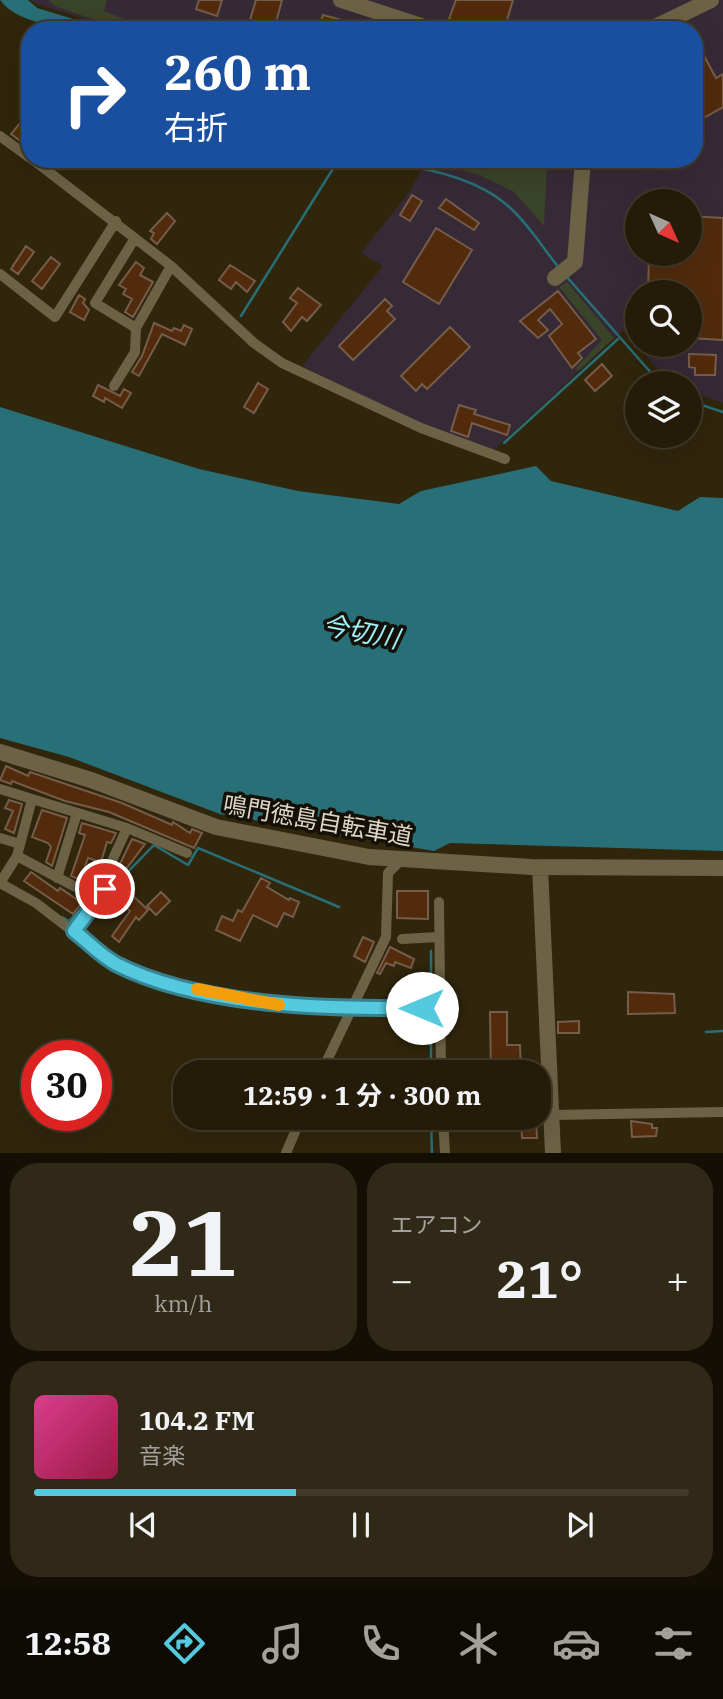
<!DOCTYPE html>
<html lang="ja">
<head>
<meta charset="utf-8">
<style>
  body { margin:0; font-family:"IBM Plex Serif","Noto Sans JP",serif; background:#302917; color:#f1f3f6; height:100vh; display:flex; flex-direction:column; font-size:26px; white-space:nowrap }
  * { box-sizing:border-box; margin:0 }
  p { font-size:23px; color:#a3a19c }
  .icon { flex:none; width:38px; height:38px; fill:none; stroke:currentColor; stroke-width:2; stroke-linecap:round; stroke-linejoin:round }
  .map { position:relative; height:1153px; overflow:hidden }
  .panel { display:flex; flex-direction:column; gap:10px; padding:10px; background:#140f05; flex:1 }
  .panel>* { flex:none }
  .banner { position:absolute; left:21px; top:21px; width:682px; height:147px; border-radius:28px; box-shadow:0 7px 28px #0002,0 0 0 2px #413a2a; background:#1a4fa0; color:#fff; overflow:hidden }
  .needle { width:46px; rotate:135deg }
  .buttons { position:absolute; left:625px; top:189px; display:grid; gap:14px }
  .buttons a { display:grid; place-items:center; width:77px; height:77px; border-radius:50%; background:#241c09; box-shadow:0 7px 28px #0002,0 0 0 2px #413a2a; font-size:35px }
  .speed { position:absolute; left:21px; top:1040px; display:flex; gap:14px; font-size:35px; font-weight:700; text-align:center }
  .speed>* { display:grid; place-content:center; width:91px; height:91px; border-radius:50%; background:#241c09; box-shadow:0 7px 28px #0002,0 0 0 2px #413a2a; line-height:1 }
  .speed .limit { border:10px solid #d22; background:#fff; color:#111 }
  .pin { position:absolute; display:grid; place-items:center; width:60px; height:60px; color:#fff; margin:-30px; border:4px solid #fff; border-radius:50%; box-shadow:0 2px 7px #0007 }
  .me { position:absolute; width:77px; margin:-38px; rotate:270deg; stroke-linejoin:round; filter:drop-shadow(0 0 5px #0008) }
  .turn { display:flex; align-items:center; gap:24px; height:147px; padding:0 28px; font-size:32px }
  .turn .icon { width:91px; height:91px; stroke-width:2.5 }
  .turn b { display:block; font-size:49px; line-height:60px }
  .big { font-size:52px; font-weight:700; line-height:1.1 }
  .panel .card { flex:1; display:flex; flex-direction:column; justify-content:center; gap:10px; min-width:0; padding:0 24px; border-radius:28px; background:#302917 }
  .panel .dial { align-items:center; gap:0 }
  .dial b { font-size:91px; line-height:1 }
  .song { display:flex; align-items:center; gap:21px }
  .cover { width:84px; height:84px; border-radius:10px; background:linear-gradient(135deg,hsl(330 70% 55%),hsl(340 70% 35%)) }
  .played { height:7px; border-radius:4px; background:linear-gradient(90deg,#55cadf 40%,#413a2a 40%) }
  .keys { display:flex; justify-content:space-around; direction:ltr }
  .heat { display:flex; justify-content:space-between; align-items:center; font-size:38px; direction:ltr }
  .panel .tiles { flex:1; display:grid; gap:10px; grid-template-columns:1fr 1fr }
  .card:last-child { grid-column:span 2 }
  .trip { position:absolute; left:173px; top:1060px; width:378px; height:70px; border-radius:28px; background:#241c09; box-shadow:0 7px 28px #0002,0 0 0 2px #413a2a; font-weight:700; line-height:70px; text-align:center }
  .tab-bar { display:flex; height:112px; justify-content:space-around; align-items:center; background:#0e0b04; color:#a3a19c }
  .tab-bar .icon { width:49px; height:49px }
  .tab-bar .active { color:#55cadf }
  .tab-bar b { font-size:32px; color:#f1f3f6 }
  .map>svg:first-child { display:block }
</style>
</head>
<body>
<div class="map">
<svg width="723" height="1153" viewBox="0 0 723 1153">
  <rect width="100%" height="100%" fill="#30260c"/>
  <path fill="#372a37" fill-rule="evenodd" d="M31,0H723V403L690,391V383H676L656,367L623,330L494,450L420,424L302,366L383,266L361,253L410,191L426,161L419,159H695V30H119L37,4ZM637,201H690V254H637ZM637,292H690V345H637Z"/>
  <path fill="#3a4428" d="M48,0H107L104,11L152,30H125L57,7Z
    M421,159H535L547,166L544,226L513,191L479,175Z
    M567,282L614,338L578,371L576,368L602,340L559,287Z"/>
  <path fill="#286f78" d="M0,0H28L37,8L109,30C78,30 19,27 0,0Z
    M0,407L199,469L298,491L399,504L421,491L536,466L551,481L678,511L700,497L723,498V851L450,843L434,851L220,814L69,757L0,738Z"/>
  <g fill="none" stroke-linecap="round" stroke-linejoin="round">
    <path stroke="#286f78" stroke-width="2.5" d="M381,159C423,169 474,176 507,205C527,222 543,248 559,268
      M566,276L660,383
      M241,316L334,167
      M690,401L723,412
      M504,443L618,339
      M102,887L107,881L116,884L154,845L188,865L198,848L339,907
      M62,917L69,921L97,892
      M431,979V951
      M431,1007V986
      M706,1032L723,1031
      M431,1073V1014
      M431,1118L432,1153"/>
  </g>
  <path fill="#522b0d" stroke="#765c4b" stroke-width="2" d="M199,0H222L217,16L196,9Z
    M256,0H282L274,30H247Z
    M456,0H513L504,30H486L449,19Z
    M323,15L367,27V30H318Z
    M695,39L716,78L723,74V107L700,120L695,111Z
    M30,111V148L11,134Z
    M412,195L422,201L410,221L400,215Z
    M446,199L479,223L474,230L439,208Z
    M167,213L175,221L157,244L151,239L154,233L150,231Z
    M690,216L723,218V340L690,338V292H648L649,254H690Z
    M436,228L472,250L439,304L403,282Z
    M26,246L34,252L18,274L11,269Z
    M51,257L60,264L42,289L32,281Z
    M136,262L144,268L140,275L153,282L133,317L125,312L132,299L123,294L126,289L119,285Z
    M230,265L255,281L247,292L236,282L231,289L219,280Z
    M298,288L321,305L307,321L302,317L291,331L283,322L297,303L290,298Z
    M558,291L596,339L578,353L582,358L572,368L549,336L562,324L550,309L538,320L548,330L538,338L520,321Z
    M79,295L85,299L83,303L89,310L84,320L70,312Z
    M385,299L392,306L387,311L395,319L353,360L339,346Z
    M154,323L172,331L174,328L181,331L184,325L192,329L185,345L162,334L139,376L132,372L142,356Z
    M450,327L470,347L427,389L422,384L416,391L401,376Z
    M689,354L716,355L715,375H695V368L689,367Z
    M602,364L612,376L595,391L585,380Z
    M258,383L268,389L254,413L244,407Z
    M98,385L120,396L124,389L131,393L122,408L105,398L104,402L93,396Z
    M459,405L476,410L474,414L510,425L507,435L472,423L468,437L451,431Z
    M6,766L28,776L30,772L122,803L172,825L173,822L190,833L192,829L202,833L194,848L109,812L65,801L12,781L11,784L0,780Z
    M9,800L22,804L14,833L5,829L13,811L5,808Z
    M42,810L67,818L52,866L46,862L51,847L48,843L32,837Z
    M82,823L116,833L111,843L107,842L101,862L88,858L80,880L71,876L85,835L79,833Z
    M132,839L145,844L120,877L115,874Z
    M31,872L58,891L60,888L82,903L73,914L24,881Z
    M261,878L270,883L267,887L289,900L290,898L299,902L293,917L284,913L277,927L253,915L240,941L216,930L222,916L233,921L238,910L242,912Z
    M128,891L148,910L139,920L136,917L119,942L112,936L130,911L118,901Z
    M397,891H428V919L397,918Z
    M161,892L170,901L156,915L147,906Z
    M363,937L374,942L365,962L354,956Z
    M390,947L414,959L411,968L395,962L394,966L386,963L380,974L377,973Z
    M628,992L674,994L675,1013L628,1014Z
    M490,1012H507V1045H520L521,1073H491Z
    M579,1021V1033H558V1022Z
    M536,1120L537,1138H522L521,1121Z
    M631,1121L652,1124V1128H657L656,1136L632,1137Z"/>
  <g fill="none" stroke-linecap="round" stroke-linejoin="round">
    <path stroke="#6c6246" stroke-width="10" d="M0,136L30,158
      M32,159L171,266L254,343L282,363L421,428L505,459
      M135,238L95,303L136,328
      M0,274L55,317L116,221
      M114,386L135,352L136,328L171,266
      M0,789L32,799L17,856L0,883
      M32,799L127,828L187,853
      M0,838L20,844
      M17,856L87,893L107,872L127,828
      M57,878L77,813
      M0,883L36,903L114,963L162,983L271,1004L422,1008L438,1013
      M439,902L441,1073
      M74,931L105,889L111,893
      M402,939L438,937
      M421,985L438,983
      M321,1073L386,937L388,873L401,860
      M551,1115L723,1112
      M443,1118L445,1153
      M286,1153L301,1118"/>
    <path stroke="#6c6246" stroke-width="16" d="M341,0L434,30
      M649,30L711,0
      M555,278L575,262L583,159
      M0,752L91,780L216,827L369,857L531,867L723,868
      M540,867L553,1153"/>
  </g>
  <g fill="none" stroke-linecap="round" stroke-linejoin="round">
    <defs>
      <path id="route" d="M105,889L74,931C87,941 101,956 116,964C201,1007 328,1009 422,1008"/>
    </defs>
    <use href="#route" stroke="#378391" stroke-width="18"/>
    <use href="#route" stroke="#55cadf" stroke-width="12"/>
    <path stroke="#f59e0b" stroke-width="12" d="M197,989L279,1005"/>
  </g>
  <g text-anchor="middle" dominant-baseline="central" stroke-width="7" stroke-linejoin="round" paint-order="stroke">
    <g font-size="24" fill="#dbd5c6" stroke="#141006">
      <text transform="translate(318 820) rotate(10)">鳴門徳島自転車道</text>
    </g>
    <g font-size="26" font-style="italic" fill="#9deffa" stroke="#141006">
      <text transform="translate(361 631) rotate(11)">今切川</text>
    </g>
  </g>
</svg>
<div class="buttons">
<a><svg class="needle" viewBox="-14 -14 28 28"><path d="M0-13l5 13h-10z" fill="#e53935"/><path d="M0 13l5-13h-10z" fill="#a3a19c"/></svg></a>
<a><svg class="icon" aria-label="search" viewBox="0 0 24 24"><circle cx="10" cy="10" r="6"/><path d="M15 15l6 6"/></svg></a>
<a><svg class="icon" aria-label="layers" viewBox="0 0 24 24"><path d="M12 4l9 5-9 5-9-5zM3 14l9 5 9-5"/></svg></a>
</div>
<div class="speed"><div class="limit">30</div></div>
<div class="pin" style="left:105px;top:889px;background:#d93025"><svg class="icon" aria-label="arrive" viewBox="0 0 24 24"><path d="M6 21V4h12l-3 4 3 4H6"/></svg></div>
<svg class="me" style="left:422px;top:1008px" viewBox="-20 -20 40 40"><circle r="19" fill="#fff"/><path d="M0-13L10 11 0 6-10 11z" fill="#55cadf"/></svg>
<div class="trip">12:59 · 1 分 · 300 m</div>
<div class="banner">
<div class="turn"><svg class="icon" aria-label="right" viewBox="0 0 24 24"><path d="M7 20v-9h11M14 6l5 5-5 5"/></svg><div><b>260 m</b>右折</div></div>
</div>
</div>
<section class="panel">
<div class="tiles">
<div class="card dial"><b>21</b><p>km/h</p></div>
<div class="card"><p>エアコン</p>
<div class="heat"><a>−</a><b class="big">21°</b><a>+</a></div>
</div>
<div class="card">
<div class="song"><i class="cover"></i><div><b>104.2 FM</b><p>音楽</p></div></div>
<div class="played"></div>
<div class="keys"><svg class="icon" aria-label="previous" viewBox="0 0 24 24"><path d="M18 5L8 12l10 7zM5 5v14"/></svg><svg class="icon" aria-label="pause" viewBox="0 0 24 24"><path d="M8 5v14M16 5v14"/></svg><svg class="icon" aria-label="next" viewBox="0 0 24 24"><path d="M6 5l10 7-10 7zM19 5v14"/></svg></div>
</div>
</div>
</section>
<nav class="tab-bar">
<b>12:58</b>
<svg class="icon active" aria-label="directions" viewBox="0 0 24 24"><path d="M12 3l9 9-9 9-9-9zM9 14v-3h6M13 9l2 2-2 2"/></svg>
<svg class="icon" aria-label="music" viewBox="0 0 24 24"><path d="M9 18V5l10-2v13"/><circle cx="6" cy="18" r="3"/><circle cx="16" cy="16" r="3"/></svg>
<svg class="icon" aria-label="phone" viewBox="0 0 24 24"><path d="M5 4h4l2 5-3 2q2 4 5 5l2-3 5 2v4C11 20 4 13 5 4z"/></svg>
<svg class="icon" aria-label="climate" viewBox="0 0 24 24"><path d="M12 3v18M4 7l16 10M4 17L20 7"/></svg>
<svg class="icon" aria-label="car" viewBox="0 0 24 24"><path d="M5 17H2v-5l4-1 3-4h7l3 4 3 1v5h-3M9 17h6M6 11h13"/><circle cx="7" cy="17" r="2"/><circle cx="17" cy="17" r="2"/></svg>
<svg class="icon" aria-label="filters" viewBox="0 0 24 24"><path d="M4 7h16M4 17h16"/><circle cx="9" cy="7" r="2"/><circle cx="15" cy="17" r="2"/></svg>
</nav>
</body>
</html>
